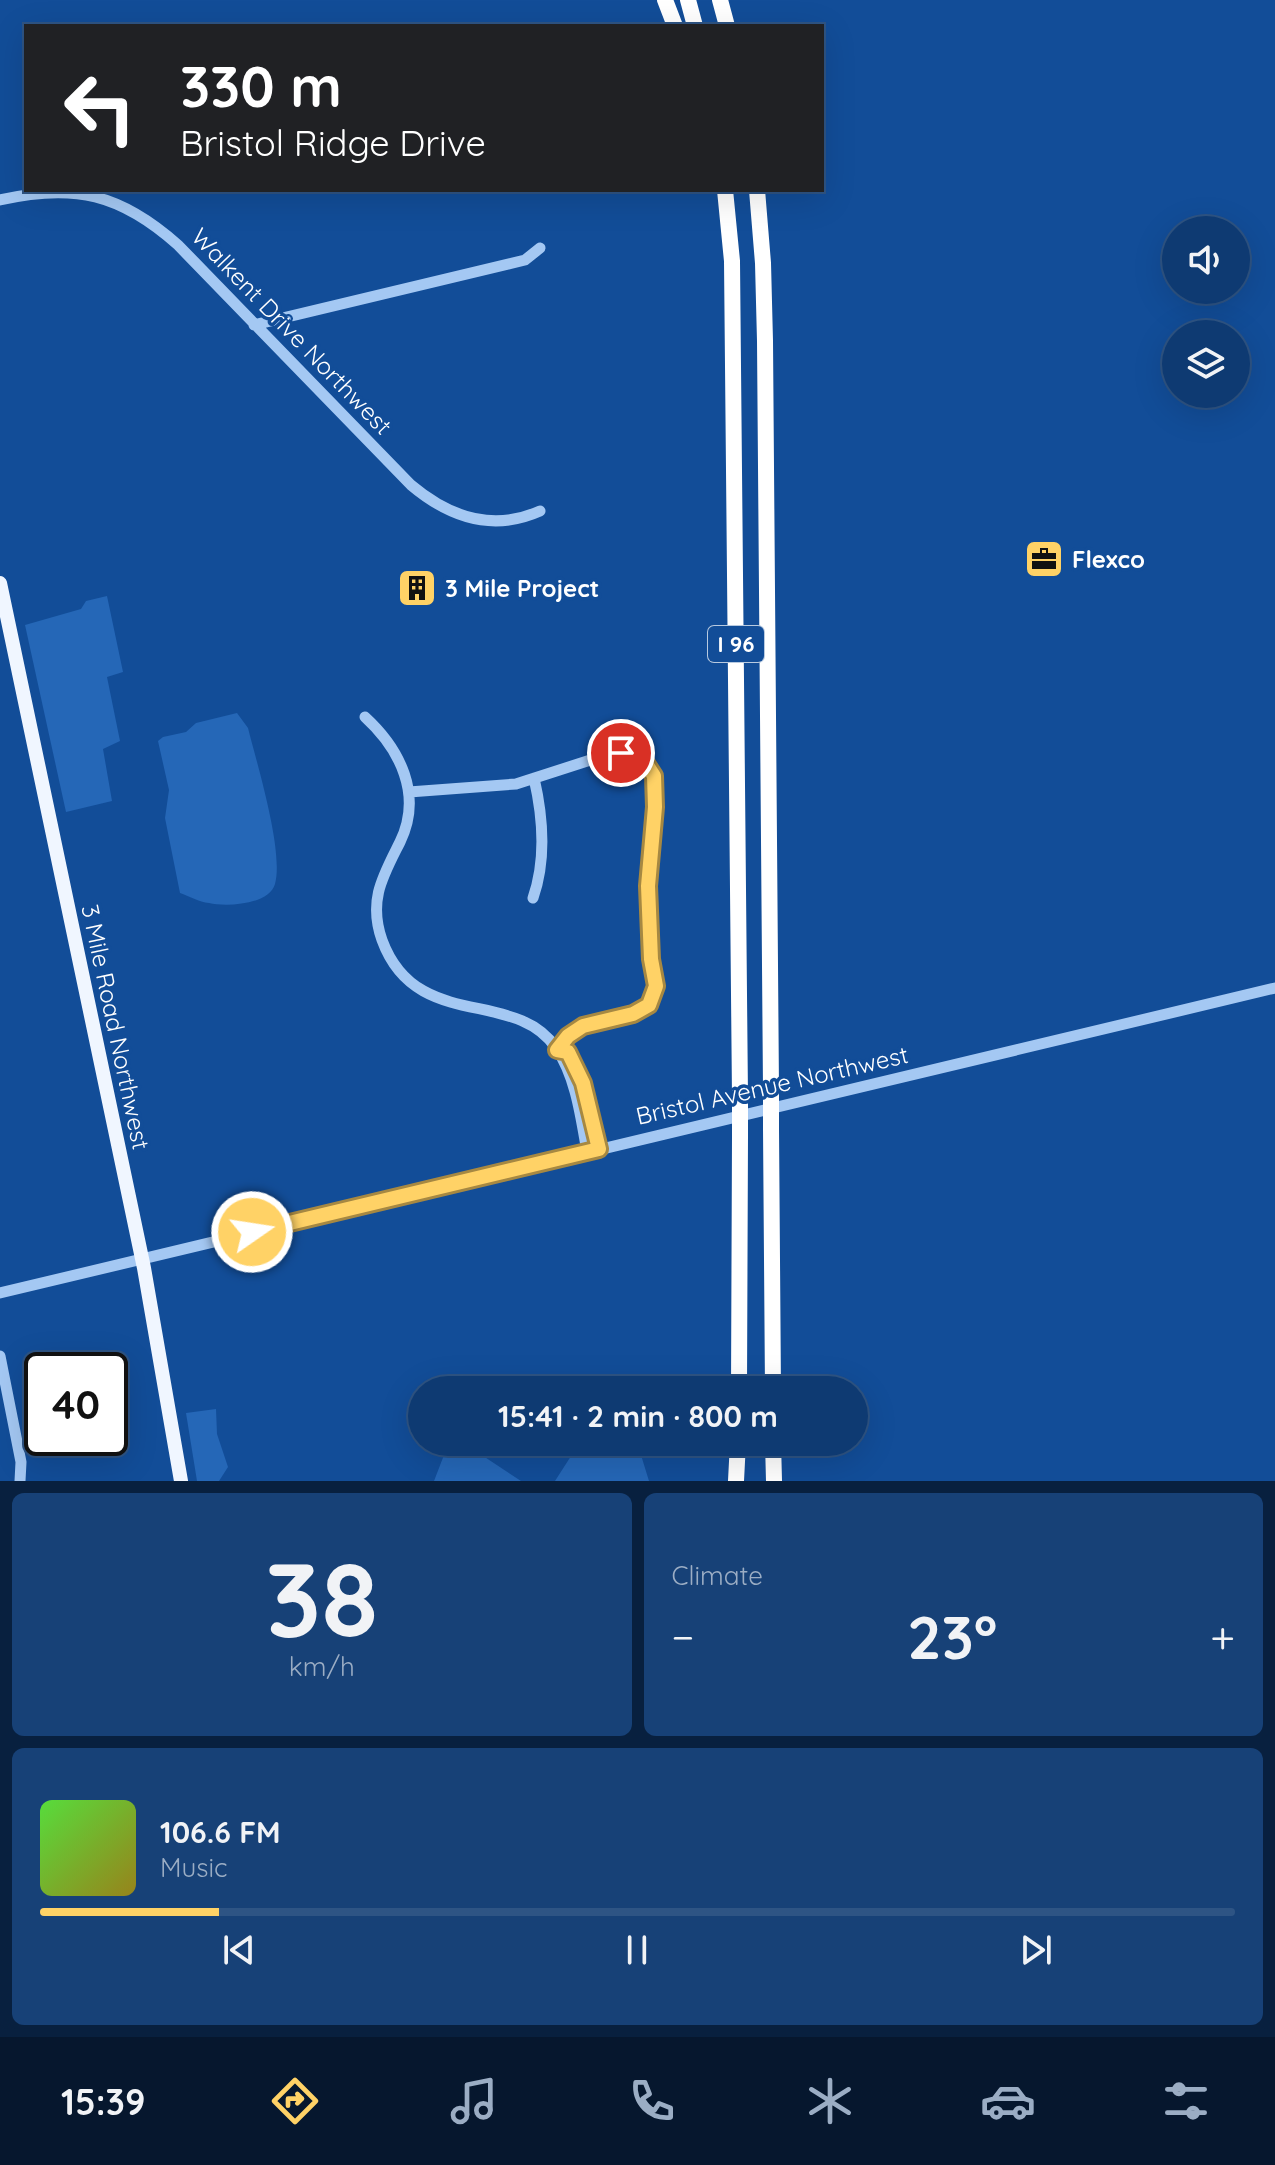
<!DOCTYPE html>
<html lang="en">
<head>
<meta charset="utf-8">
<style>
  body { margin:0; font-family:Quicksand,sans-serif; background:#174177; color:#f1f3f6; height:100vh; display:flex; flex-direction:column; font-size:30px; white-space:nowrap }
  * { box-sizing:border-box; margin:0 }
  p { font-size:26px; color:#9badc4 }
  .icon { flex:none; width:44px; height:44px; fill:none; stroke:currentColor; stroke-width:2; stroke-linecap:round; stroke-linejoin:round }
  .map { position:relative; height:1481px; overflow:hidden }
  .side { display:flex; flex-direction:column; gap:12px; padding:12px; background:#08203f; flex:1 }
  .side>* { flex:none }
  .top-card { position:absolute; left:24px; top:24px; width:800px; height:168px; border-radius:0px; box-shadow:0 8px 32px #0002,0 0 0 2px #2e5484; background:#202124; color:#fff; overflow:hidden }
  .fabs { position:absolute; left:1162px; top:216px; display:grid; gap:16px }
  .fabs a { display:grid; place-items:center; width:88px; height:88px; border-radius:50%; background:#0e3a72; box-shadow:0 8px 32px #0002,0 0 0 2px #2e5484; font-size:40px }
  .speed { position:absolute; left:24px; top:1352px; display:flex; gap:16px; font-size:40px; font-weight:700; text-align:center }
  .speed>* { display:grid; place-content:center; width:104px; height:104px; border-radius:50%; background:#0e3a72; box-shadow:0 8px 32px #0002,0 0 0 2px #2e5484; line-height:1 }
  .speed .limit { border:4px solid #111; border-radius:12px; background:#fff; color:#111 }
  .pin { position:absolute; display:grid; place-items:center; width:68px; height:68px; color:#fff; margin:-34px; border:4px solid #fff; border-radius:50%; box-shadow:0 2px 8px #0007 }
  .me { position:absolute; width:88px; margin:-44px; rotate:77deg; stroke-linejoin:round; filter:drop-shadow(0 0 6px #0008) }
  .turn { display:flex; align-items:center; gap:28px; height:168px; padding:0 24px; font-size:36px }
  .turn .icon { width:104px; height:104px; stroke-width:2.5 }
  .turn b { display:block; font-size:56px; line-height:68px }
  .big { font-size:60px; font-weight:700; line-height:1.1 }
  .side .tile { flex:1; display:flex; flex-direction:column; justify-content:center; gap:12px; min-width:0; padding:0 28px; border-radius:12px; background:#174177 }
  .side .dial { align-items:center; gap:0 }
  .dial b { font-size:104px; line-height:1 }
  .song { display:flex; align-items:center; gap:24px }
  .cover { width:96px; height:96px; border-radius:12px; background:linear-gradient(135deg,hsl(110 70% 55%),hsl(50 70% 35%)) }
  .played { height:8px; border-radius:4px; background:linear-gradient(90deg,#ffd266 15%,#2e5484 15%) }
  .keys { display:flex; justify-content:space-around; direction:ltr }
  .heat { display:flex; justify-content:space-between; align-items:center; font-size:44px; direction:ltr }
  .side .tiles { flex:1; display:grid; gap:12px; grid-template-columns:1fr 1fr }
  .tile:last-child { grid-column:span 2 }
  .trip { position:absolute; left:408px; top:1376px; width:460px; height:80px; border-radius:40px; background:#0e3a72; box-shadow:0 8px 32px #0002,0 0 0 2px #2e5484; font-weight:700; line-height:80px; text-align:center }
  .menu { display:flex; height:128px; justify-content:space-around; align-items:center; background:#06172e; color:#9badc4 }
  .menu .icon { width:56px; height:56px }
  .menu .current { color:#ffd266 }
  .menu b { font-size:36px; color:#f1f3f6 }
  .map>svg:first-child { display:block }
</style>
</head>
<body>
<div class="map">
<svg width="1275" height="1481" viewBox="0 0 1275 1481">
  <rect width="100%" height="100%" fill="#124d98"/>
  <path fill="#2567b7" d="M107,596L123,672L107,677L120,741L103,749L112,801L66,812L25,625L81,609L86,601Z
    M237,713L248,728C257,764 284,851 275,884C269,905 226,907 209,903C199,902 189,896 180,893L165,818L169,790L158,741L163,737L186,732L196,723Z
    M216,1409L217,1434L228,1467L219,1481H197L186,1413Z
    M454,1442H462L521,1481H434L444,1455Z
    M580,1442H637L649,1481H555Z"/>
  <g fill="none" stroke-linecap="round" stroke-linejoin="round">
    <path stroke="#a4c8f3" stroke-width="11" d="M0,200C74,183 121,194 178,245L411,485C449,517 493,532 540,511
      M254,325L525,260L540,248
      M365,717C400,749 423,795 400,842C383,876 368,900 382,940C416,1033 515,987 556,1048C576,1077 581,1118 587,1152
      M409,792L516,784L609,754C626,752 649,758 654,777C661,806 648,855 648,886C647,910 648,936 651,959C653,975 658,985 651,1000C641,1020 603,1018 584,1025C573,1030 565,1040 557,1050
      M533,898C546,861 543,817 534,778
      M557,1050L568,1052L583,1083L599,1149
      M0,1293L1275,988
      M0,1356L21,1462L20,1481"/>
    <path stroke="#f0f6ff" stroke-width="14" d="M0,583L144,1268L181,1481"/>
    <path stroke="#fff" stroke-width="16" d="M665,0L675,26
      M688,0L695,26
      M720,0L727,26
      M725,190L732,261L740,1098
      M757,190L763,263L765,341L771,1090
      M771,1128L773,1390
      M739,1390L740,1136
      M773,1442L774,1481
      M736,1481L738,1442"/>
    <path stroke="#fff" stroke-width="16" d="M771,1090V1128
      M740,1098V1136"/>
  </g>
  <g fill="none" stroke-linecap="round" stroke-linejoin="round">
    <defs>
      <path id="route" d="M252,1232L599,1149L583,1083L568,1052L557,1050L568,1036L583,1026L633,1014L649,1005L656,986L651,959L648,886L655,807L654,776L645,762L621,753"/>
    </defs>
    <use href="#route" stroke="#a68842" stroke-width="20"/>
    <use href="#route" stroke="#ffd266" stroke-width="14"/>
  </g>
  <defs>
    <symbol id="office-square" viewBox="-11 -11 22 22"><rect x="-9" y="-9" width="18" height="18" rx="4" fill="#ffd266" stroke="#124d98"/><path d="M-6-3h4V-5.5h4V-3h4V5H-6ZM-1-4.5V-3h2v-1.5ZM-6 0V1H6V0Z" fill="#111"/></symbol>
    <symbol id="building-square" viewBox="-11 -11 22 22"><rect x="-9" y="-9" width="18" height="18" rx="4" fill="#ffd266" stroke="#124d98"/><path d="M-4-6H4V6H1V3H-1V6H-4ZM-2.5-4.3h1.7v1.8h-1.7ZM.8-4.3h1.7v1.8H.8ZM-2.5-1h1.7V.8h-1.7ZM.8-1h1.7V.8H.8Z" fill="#111"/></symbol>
  </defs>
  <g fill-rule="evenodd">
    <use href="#office-square" x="1022" y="537" width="44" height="44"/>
    <use href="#building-square" x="395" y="566" width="44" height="44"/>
  </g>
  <g text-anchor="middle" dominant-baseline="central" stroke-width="7" stroke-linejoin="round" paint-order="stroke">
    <rect fill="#124d98" stroke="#b8cae0" stroke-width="2" x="708" y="626" width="56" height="36" rx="6"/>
    <g font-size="22" font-weight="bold" fill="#fff">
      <text x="736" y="644">I 96</text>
    </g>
    <g font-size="24" fill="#fff" stroke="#124d98">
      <text transform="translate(292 331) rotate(46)">Walkent Drive Northwest</text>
      <text transform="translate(116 1027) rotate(78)">3 Mile Road Northwest</text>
      <text transform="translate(772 1085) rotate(-13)">Bristol Avenue Northwest</text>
    </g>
    <g font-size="24" font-weight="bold" fill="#fff" stroke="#124d98" text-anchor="start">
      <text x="1072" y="559">Flexco</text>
      <text x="445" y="588">3 Mile Project</text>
    </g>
  </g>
</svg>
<div class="fabs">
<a><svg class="icon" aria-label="sound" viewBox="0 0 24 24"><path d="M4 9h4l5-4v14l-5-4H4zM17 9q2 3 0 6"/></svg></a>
<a><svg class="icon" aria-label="layers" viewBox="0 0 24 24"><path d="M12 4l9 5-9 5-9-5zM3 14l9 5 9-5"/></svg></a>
</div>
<div class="speed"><div class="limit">40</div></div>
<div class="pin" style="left:621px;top:753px;background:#d93025"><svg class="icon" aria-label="arrive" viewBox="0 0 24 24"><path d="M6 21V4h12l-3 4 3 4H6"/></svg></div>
<svg class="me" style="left:252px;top:1232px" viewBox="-20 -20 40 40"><circle r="17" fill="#ffd266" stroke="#fff" stroke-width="3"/><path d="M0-11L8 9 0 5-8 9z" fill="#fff"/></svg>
<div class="trip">15:41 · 2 min · 800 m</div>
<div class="top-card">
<div class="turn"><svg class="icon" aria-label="left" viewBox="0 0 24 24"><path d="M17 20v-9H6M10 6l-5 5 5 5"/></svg><div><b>330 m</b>Bristol Ridge Drive</div></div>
</div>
</div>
<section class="side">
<div class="tiles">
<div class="tile dial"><b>38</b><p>km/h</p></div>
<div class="tile"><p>Climate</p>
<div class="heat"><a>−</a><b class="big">23°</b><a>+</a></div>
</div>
<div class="tile">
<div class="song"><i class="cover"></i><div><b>106.6 FM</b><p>Music</p></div></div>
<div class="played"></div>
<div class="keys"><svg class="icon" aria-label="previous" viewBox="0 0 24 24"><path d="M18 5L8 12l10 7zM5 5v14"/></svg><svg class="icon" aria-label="pause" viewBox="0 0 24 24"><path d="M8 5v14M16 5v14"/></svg><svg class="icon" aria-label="next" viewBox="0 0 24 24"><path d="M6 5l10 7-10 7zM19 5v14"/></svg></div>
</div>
</div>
</section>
<nav class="menu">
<b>15:39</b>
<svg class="icon current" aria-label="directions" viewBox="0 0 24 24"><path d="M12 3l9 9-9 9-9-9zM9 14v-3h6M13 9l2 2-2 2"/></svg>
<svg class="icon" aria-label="music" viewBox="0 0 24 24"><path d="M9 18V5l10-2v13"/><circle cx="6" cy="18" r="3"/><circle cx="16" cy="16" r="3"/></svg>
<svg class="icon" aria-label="phone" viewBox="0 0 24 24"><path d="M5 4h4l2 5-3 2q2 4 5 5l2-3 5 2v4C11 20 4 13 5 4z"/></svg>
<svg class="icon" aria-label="climate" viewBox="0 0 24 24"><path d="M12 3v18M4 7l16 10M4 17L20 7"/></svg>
<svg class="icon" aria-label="car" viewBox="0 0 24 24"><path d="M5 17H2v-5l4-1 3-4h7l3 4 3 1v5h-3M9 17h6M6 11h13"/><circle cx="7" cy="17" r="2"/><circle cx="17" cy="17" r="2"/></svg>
<svg class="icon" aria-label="filters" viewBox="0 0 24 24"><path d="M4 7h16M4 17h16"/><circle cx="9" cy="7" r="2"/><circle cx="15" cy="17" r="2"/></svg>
</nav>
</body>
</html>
